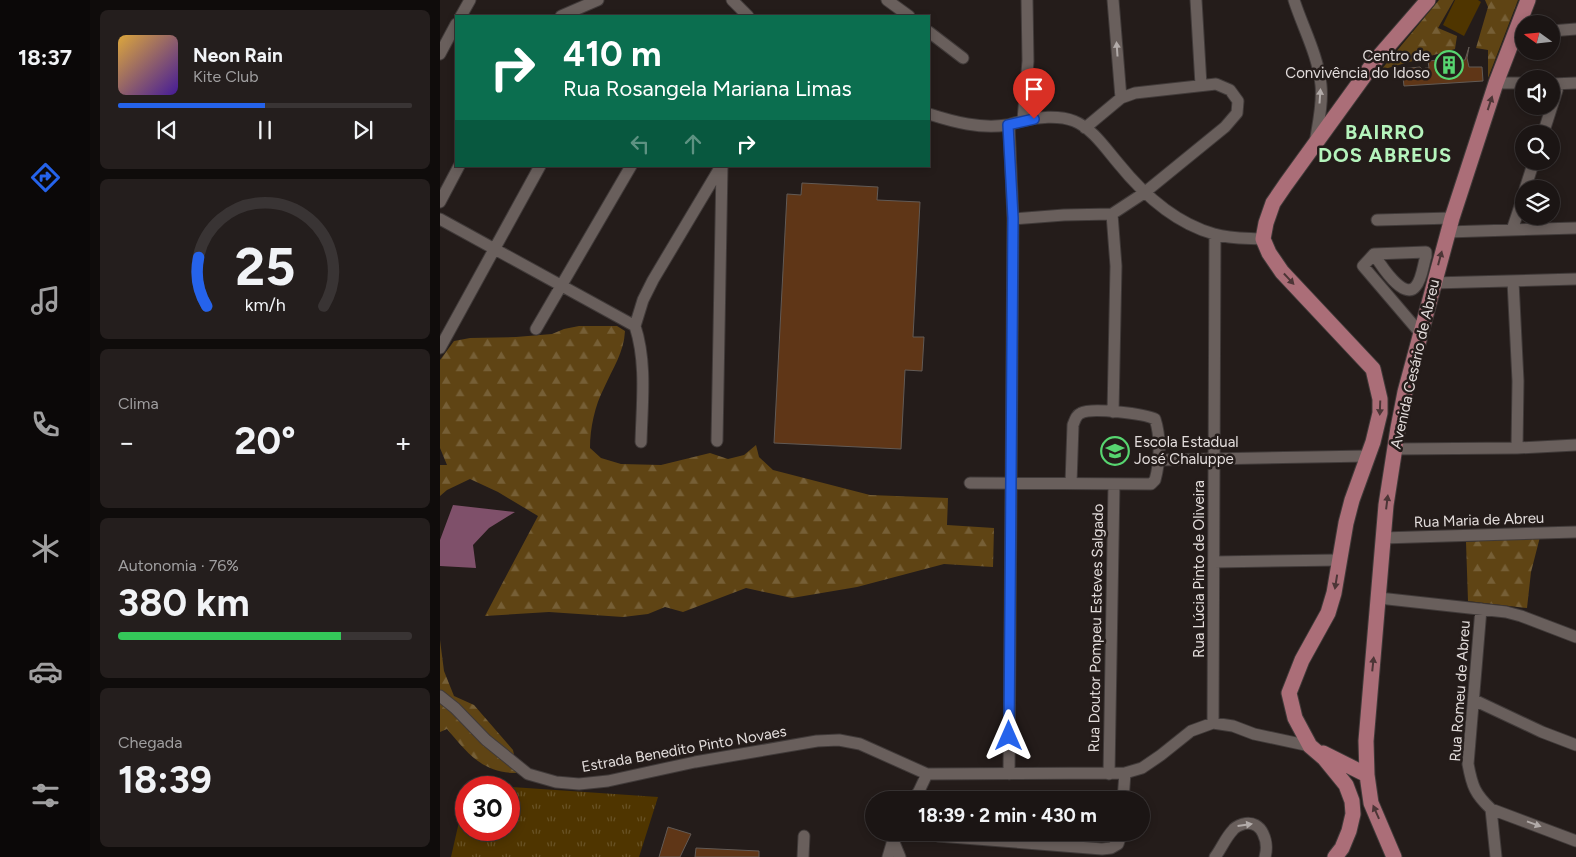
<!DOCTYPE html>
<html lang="pt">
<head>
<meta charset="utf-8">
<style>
  body { margin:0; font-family:Figtree,sans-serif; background:#241e1d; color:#f1f3f6; height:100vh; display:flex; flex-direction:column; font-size:19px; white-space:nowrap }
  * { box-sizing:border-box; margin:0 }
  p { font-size:16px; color:#a09fa0 }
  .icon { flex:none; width:28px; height:28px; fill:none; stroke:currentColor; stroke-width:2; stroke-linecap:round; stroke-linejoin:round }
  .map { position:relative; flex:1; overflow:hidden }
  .panel { display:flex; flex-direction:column; gap:10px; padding:10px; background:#0f0c0b; width:350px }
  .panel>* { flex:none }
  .top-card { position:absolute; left:15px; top:15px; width:475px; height:152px; border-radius:0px; box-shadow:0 2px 8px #0003,0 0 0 1px #393434; background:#0b6e4f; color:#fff; overflow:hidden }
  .needle { width:32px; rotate:285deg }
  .controls { position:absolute; left:1075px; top:15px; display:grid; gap:10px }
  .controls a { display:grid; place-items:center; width:45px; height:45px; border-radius:50%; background:#1b1514; box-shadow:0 2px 8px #0003,0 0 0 1px #393434; font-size:25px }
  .speed { position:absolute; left:15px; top:776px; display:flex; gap:10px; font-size:25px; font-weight:700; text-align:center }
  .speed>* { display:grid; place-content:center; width:65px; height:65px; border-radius:50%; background:#1b1514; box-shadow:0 2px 8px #0003,0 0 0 1px #393434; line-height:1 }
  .speed .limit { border:8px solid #d22; background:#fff; color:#111 }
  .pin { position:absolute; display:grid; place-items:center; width:42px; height:42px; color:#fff; margin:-51px -21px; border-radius:50% 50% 50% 0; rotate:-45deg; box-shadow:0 0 5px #0007 }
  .pin .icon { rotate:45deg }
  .me { position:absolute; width:55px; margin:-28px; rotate:0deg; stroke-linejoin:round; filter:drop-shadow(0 0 4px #0008) }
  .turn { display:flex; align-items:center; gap:18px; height:105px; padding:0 25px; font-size:22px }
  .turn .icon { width:65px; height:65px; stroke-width:2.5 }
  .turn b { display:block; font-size:35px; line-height:42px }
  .lanes { display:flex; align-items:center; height:48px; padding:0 25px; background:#0003; justify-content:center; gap:25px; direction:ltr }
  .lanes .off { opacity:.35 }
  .big { font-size:38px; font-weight:700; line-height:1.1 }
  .panel .tile { flex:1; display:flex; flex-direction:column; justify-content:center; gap:8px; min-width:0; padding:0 18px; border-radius:8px; background:#241e1d }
  .panel .dial { align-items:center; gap:0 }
  .dial svg { height:130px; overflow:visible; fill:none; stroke:#393434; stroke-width:7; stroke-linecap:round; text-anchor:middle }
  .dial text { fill:#f1f3f6; stroke:none }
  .song { display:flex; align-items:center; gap:15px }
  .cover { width:60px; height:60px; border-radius:8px; background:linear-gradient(135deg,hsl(40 70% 55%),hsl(260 70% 35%)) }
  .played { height:5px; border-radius:2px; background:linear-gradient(90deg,#2563eb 50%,#393434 50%) }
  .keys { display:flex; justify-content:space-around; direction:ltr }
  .heat { display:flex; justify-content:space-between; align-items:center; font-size:28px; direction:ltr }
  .charge { height:8px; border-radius:4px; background:linear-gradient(90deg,#34c759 76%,#393434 0) }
  .trip { position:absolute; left:425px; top:791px; width:285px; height:50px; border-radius:25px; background:#1b1514; box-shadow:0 2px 8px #0003,0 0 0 1px #393434; font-weight:700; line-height:50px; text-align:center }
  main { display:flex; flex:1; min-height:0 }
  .tabs { display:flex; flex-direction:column; width:90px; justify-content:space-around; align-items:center; background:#0b0808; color:#a09fa0 }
  .tabs .icon { width:35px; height:35px }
  .tabs .active { color:#2563eb }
  .tabs b { font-size:22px; color:#f1f3f6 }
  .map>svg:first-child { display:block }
</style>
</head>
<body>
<main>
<nav class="tabs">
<b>18:37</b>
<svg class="icon active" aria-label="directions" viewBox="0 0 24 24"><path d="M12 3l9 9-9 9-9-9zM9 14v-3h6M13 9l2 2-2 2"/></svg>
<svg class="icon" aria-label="music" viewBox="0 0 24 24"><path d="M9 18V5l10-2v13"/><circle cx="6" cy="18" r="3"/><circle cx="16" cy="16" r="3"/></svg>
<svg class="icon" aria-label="phone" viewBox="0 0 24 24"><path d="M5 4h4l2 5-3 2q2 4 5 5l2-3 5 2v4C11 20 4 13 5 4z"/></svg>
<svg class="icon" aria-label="climate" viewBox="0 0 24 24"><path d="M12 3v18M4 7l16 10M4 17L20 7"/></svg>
<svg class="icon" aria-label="car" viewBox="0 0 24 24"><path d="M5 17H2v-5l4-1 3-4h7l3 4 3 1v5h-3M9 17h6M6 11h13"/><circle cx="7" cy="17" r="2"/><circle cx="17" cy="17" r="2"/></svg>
<svg class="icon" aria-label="filters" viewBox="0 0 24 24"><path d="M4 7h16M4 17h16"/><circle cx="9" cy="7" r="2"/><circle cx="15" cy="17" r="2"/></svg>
</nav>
<section class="panel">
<div class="tile">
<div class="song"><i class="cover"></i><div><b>Neon Rain</b><p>Kite Club</p></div></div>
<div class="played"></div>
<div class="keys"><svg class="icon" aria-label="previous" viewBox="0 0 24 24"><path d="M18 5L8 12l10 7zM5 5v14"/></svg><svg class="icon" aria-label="pause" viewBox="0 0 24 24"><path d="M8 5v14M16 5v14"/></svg><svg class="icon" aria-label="next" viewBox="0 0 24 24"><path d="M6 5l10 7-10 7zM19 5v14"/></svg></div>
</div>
<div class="tile dial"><svg viewBox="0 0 100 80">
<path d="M14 69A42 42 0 1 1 86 69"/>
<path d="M14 69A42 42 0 0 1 9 39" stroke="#2563eb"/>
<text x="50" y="56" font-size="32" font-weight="700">25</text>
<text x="50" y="72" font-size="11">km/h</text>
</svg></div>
<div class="tile"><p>Clima</p>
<div class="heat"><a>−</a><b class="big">20°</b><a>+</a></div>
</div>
<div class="tile"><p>Autonomia · 76%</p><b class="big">380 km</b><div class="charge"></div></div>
<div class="tile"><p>Chegada</p><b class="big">18:39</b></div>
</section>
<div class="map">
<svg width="1136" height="857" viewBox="0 0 1136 857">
  <defs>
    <pattern id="grass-tufts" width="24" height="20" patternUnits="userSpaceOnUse" patternTransform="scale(1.25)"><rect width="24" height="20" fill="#4f3500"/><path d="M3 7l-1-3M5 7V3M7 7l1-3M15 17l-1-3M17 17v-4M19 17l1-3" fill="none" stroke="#685225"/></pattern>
    <pattern id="forest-firs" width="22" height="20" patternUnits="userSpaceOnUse" patternTransform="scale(1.25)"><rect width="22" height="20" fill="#5f4414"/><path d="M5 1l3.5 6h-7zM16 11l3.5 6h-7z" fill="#765f36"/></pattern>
  </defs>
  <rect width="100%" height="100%" fill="#241c1a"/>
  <path fill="url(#grass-tufts)" d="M28,784L218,797L199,857H11L26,791V830H69V788L27,787Z"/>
  <path fill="url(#forest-firs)" d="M999,0H1014L998,28L1017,36L1015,49L941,70Z
    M1045,0H1078L1048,78V50L1036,48L1048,7Z
    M139,326H177L185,331C184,352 173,368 164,388C155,405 150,428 150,448L161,458L181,464L221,465L270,453L288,459L304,455L316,445L319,457L333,470L430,495L508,498L507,525L554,528L553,567L504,564L417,587L352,598L306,588L243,612L225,607L208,614L183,617L109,612L45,616L98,516L58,492L30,479L7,490L0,496V465H7L0,448V360L14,341L30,338L76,337L112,334L124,329Z
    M1100,537L1091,572L1087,608L1028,601L1026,542Z
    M0,640L4,671L14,696L34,705L73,750L78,773C44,774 28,754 7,729L0,732Z"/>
  <path fill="#4f3500" d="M1015,0H1038L1041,2L1024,36L1003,25Z"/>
  <path fill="#7f506a" d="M13,505L75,512L49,528L33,545L36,568L0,566V540Z"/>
  <path fill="#5f3617" stroke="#625a55" d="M1029,47L1027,58L1029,67H1042L1043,81L964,86L962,69L980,67L983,71L985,68H989L988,61L998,60V63L1025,60Z
    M362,183L438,187L437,200L480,202L473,337H484L482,371L465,370L461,449L334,443L347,194L361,195Z
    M228,827L251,834L240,857H219Z
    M256,848L319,851V857H255Z"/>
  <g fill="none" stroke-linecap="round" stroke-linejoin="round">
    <defs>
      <path id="minor" d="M292,0L308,16
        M447,0L469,16
        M673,0L681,98
        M756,0L761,85
        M854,0C863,28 878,55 881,85C883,104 878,124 875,143
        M21,16L30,0
        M121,16L158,0
        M1111,31L1136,29
        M489,32L523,58
        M0,54L16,24
        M1056,83H1084
        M1113,84L1136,83
        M489,114C514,122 540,129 567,125C572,124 577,122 582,121C597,117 619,115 634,121C652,128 666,149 678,163C703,194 735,223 774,234C790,239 807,238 823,239
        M583,120L588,61L587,0
        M569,125L573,219L569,774
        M1103,134L1119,84
        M1085,189L1094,161
        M0,202L19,166
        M672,214L676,266L673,412
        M0,219L195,326C207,363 202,403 201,442
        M573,219L624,215L672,214L704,193L785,127L797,113L798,101L790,90L776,84L695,93L681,98L645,128
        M937,220L1012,218
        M1072,230L1084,194
        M1007,232L1136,228
        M934,254C940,264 964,302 976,286C982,279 983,265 986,256V252L934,254L923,266L981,334
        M1073,281L1078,381L1077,448
        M993,283L1136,279
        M195,326L203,300L213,280L281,166
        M96,329L191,166
        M0,348L100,166
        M277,441L282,166
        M954,449L1077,448L1136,445
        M718,460L928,456
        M530,483L711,484L715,480C720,462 721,437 715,419C705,414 652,407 641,413C636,415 635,420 633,425L631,483
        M943,538L1136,532
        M774,562L899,560
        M939,598L1066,612L1081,616L1136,637
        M1041,609L1028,764C1032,786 1035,794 1051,809L1056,857
        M0,696L15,708L46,740L88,774L116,782L139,784L168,781L255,762L377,741L399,740L420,744L487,774L685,773L702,768L721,755L751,731L773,723L793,726L814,734L870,746
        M1034,700L1102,732L1136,745
        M773,723L775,235
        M669,774L674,484
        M473,800L479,791L487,774
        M683,800L685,773
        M1051,809L1136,841
        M453,832V840L460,857
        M498,836L662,849L671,848L678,844L682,832
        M363,857L364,836
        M448,857L453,840
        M775,857C781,849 786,837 793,830C795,827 800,825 803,824C823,819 829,843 825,857"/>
      <path id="major" d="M883,753L927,775
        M895,857L902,848L909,831L913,814L912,801L906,785L884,758L870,746L855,718L849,693L862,660L888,613L894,593L906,523L912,500L933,442L940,413V399L933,369L842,272L829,253L823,239L826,223L833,203L846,184L935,61L988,0
        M954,857L931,803L927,775L926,741L946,505L958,428L965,392L1012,218L1056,83L1088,0"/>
    </defs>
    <use href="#minor" stroke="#403a39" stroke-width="13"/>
    <use href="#major" stroke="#403a39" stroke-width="17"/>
    <use href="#minor" stroke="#695f5c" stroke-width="11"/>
    <use href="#major" stroke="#ab6e78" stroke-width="15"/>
  </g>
  <defs><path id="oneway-solid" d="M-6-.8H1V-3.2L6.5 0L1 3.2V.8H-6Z" transform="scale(1.25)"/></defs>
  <g fill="#b2aba9">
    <use href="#oneway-solid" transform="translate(677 49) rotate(-94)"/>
    <use href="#oneway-solid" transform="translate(880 96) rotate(-86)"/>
    <use href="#oneway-solid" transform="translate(1094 824) rotate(20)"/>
    <use href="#oneway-solid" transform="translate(805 825) rotate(-8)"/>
  </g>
  <g fill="#4c3536">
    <use href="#oneway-solid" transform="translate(1050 103) rotate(-72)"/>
    <use href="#oneway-solid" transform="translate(1000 258) rotate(-75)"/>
    <use href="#oneway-solid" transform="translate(849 279) rotate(47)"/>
    <use href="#oneway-solid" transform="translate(940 408) rotate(92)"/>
    <use href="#oneway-solid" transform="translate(947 502) rotate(-83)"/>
    <use href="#oneway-solid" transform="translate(896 582) rotate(99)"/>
    <use href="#oneway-solid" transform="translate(933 664) rotate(-84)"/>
    <use href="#oneway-solid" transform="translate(936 812) rotate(-114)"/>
  </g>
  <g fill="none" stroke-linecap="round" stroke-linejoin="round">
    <defs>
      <path id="route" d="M569,736L573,218L568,125L594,119"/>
    </defs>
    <use href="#route" stroke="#184099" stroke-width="12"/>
    <use href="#route" stroke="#2563eb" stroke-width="9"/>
  </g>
  <defs>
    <symbol id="building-ring" viewBox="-11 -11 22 22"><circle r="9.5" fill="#241c1a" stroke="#57d570" stroke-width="1.5"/><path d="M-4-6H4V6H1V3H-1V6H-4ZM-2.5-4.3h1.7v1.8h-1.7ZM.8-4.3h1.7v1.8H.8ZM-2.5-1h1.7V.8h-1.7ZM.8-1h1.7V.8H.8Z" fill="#57d570"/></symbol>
    <symbol id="school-ring" viewBox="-11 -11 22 22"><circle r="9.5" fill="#241c1a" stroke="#57d570" stroke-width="1.5"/><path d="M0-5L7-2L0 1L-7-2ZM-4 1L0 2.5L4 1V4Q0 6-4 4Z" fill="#57d570"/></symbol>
  </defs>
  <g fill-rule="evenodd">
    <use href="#building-ring" x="993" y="49" width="32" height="32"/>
    <use href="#school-ring" x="659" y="435" width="32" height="32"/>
  </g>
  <g text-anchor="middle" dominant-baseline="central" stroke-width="5" stroke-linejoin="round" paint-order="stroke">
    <g font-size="15" fill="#e3dddc" stroke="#241c1a" text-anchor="end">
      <text x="990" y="56">Centro de<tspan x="990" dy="17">Convivência do Idoso</tspan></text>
      <text x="694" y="442" text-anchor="start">Escola Estadual<tspan x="694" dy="17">José Chaluppe</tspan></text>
    </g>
    <g font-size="15" fill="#e3dddc" stroke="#241c1a">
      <text transform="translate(975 364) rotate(-77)">Avenida Cesário de Abreu</text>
      <text transform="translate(1039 520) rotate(-2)">Rua Maria de Abreu</text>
      <text transform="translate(759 569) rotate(-90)">Rua Lúcia Pinto de Oliveira</text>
      <text transform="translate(656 628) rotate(-89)">Rua Doutor Pompeu Esteves Salgado</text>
      <text transform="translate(1020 691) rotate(-86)">Rua Romeu de Abreu</text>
      <text transform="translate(244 749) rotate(-10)">Estrada Benedito Pinto Novaes</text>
    </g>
    <g font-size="20" font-weight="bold" letter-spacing="1" fill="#b5f4bc" stroke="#241c1a">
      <text x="945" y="132">BAIRRO<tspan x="945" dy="23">DOS ABREUS</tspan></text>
    </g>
  </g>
</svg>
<div class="controls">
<a><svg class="needle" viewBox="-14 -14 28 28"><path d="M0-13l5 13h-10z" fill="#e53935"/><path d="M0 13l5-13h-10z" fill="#a09fa0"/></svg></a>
<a><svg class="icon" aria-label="sound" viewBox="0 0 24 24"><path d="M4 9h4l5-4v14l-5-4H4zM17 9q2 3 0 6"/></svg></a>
<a><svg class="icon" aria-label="search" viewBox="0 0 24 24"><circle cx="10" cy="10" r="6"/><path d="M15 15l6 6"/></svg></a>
<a><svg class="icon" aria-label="layers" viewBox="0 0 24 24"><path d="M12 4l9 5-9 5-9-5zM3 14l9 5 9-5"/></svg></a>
</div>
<div class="speed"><div class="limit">30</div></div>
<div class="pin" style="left:594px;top:119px;background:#d93025"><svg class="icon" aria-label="arrive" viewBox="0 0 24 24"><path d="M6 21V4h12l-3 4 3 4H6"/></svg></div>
<svg class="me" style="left:569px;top:736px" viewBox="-20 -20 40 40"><path d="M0-17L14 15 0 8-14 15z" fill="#2563eb" stroke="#fff" stroke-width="4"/></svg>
<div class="trip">18:39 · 2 min · 430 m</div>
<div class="top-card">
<div class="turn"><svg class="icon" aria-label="right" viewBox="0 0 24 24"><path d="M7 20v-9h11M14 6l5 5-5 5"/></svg><div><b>410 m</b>Rua Rosangela Mariana Limas</div></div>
<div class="lanes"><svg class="icon off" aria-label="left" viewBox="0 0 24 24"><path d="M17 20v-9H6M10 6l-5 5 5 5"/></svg><svg class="icon off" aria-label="ahead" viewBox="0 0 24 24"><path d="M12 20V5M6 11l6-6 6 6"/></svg><svg class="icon" aria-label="right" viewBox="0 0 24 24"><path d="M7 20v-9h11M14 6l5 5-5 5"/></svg></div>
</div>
</div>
</main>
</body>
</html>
